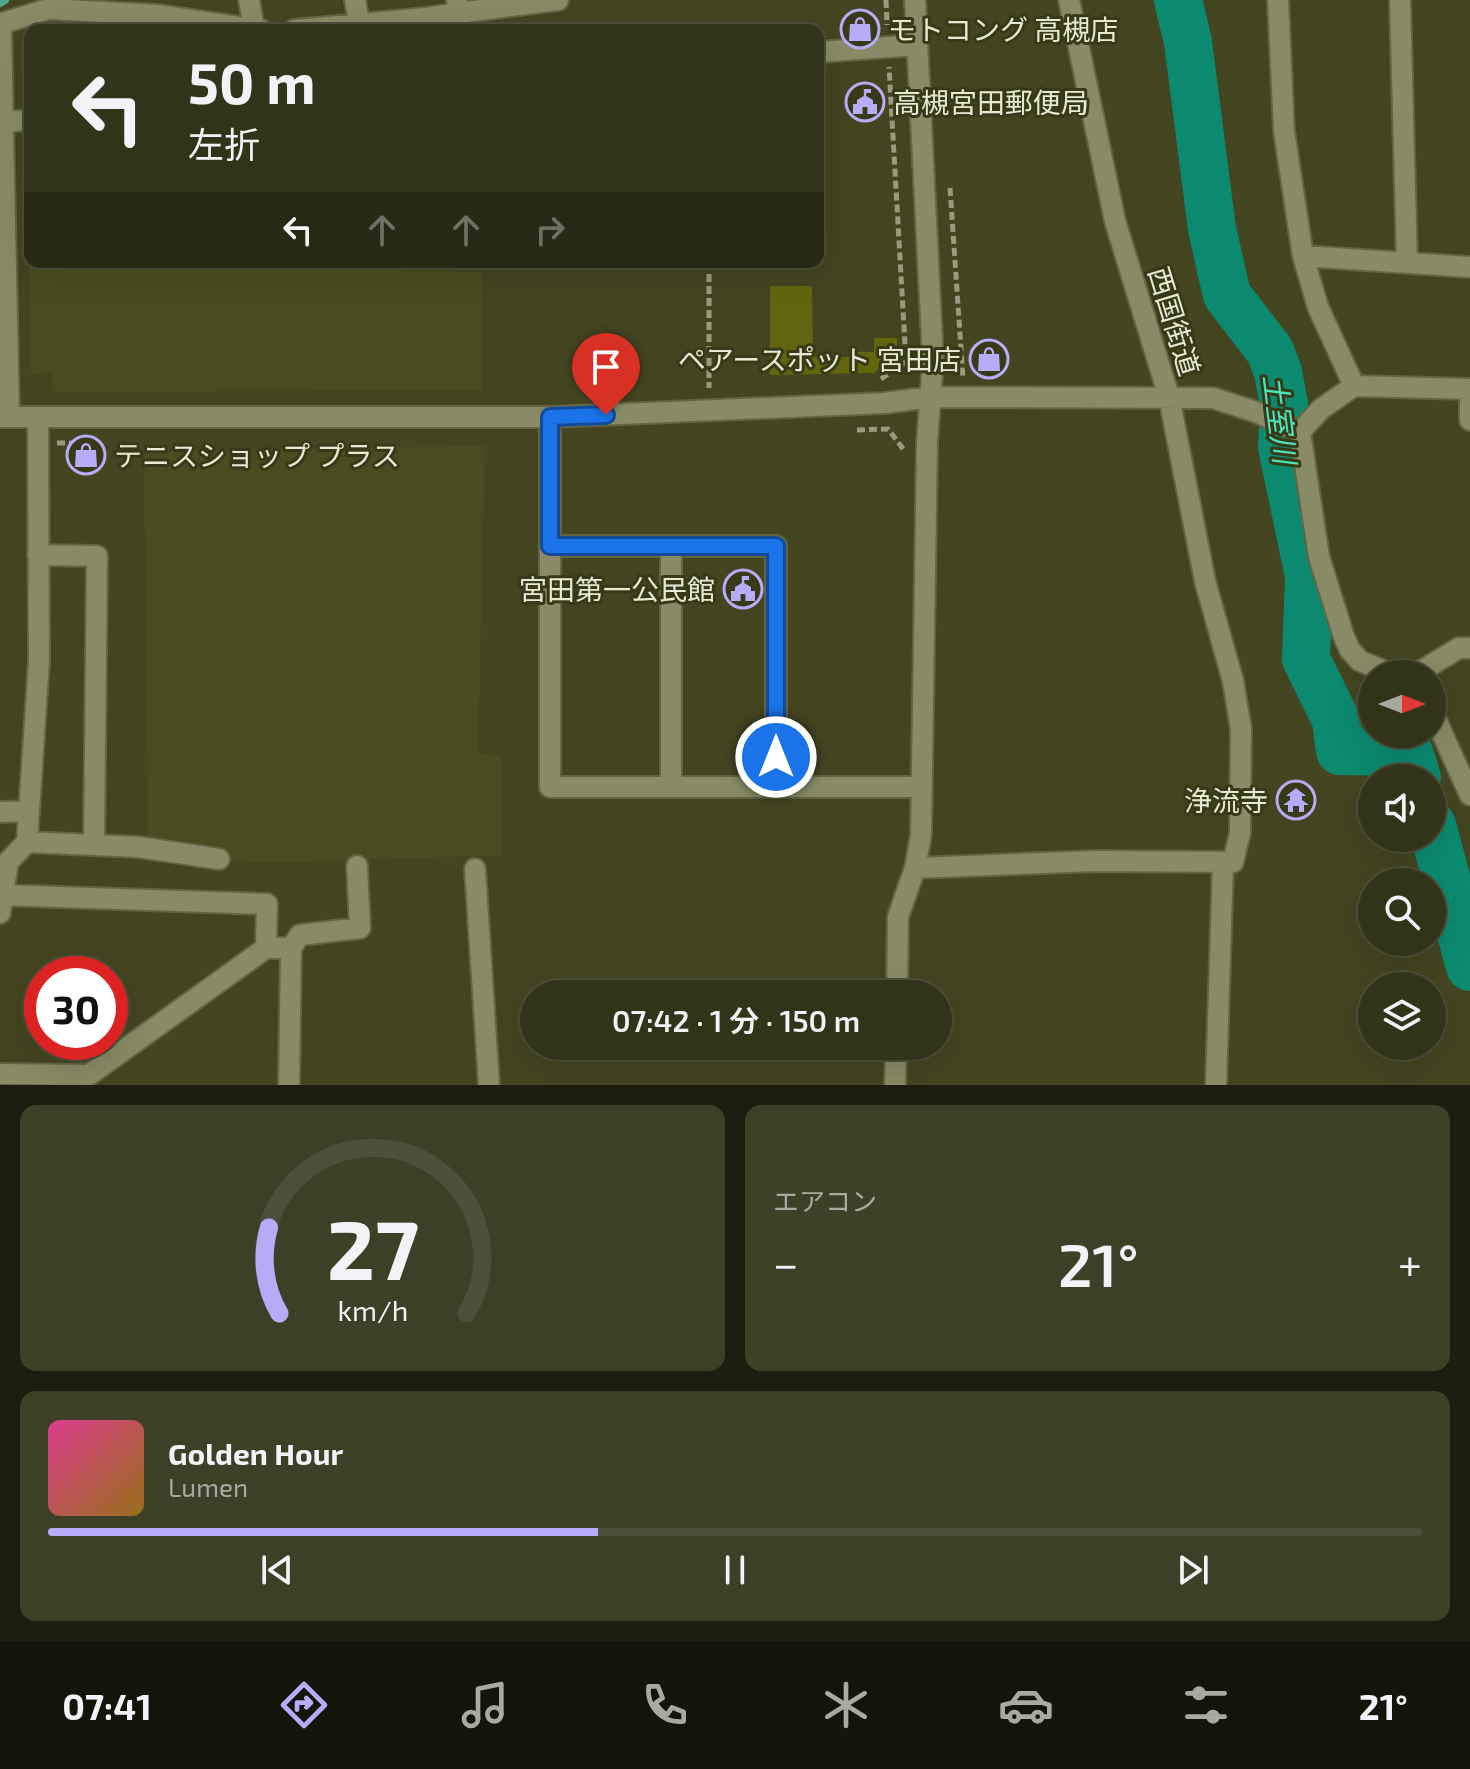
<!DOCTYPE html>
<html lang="ja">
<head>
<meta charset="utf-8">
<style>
  body { margin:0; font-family:"Exo 2","Noto Sans JP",sans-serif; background:#3d3f26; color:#f1f3f6; height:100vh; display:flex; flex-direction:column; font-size:30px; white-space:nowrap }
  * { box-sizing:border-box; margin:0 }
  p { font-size:26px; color:#a8aaa2 }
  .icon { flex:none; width:44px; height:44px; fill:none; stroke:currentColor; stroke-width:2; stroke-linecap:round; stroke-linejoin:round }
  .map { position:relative; height:1085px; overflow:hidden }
  .details { display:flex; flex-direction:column; gap:20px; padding:20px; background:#1c1d0e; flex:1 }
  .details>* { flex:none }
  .top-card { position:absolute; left:24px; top:24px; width:800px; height:244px; border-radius:16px; box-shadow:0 8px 32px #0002,0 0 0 2px #4d4f38; background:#323419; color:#f1f3f6; overflow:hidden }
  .needle { width:52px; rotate:90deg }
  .buttons { position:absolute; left:1358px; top:660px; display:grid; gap:16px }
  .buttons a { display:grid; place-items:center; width:88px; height:88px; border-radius:50%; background:#323419; box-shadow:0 8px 32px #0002,0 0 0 2px #4d4f38; font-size:40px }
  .speed { position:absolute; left:24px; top:956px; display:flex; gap:16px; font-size:40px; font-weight:700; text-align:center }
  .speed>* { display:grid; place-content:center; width:104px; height:104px; border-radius:50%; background:#323419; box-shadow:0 8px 32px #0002,0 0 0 2px #4d4f38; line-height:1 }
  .speed .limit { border:12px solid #d22; background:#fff; color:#111 }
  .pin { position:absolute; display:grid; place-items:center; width:68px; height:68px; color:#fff; margin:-82px -34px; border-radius:50% 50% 50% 0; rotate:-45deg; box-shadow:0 0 8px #0007 }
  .pin .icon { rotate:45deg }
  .me { position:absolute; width:88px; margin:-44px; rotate:0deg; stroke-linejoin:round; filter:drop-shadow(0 0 6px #0008) }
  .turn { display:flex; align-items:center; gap:28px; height:168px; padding:0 32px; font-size:36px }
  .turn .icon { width:104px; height:104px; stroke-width:2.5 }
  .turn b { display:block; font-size:56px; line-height:68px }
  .lanes { display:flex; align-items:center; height:76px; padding:0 32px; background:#0003; justify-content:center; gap:40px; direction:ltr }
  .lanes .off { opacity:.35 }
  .big { font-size:60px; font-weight:600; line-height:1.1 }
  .details .widget { flex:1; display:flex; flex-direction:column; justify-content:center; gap:12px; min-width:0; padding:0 28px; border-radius:16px; background:#3d3f26 }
  .details .dial { align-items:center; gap:0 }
  .dial svg { height:208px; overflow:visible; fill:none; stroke:#4d4f38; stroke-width:7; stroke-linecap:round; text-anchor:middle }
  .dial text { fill:#f1f3f6; stroke:none }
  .song { display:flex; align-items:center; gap:24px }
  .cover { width:96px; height:96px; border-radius:12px; background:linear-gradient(135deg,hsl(330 70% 55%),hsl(40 70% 35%)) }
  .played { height:8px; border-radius:4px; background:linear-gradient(90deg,#b8abf7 40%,#4d4f38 40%) }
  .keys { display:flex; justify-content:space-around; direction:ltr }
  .heat { display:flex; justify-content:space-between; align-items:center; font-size:44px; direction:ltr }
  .details .tiles { flex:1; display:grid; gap:20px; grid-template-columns:1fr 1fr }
  .widget:last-child { grid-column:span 2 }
  .trip { position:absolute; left:520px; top:980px; width:432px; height:80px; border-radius:40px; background:#323419; box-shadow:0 8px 32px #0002,0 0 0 2px #4d4f38; font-weight:600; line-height:80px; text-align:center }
  .dock { display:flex; height:128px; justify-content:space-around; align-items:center; background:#14150a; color:#a8aaa2 }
  .dock .icon { width:56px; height:56px }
  .dock .on { color:#b8abf7 }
  .dock b { font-size:36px; color:#f1f3f6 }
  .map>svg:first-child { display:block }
</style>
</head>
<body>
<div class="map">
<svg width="1470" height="1085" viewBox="0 0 1470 1085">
  <rect width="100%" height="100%" fill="#434521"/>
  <path fill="#494c20" d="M30,262L482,272V390L53,392L52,373L31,374Z
    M485,446L478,754L501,755L502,855L297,862L223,861V849L148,841L144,451Z"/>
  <path fill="#61650d" d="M770,286H812L813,357H855L856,352H874V338H897V351L874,373L770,375Z"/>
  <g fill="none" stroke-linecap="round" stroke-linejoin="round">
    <path stroke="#4da68d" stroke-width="8" d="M0,3L5,0"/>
    <path stroke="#0b8a6f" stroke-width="48" d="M1178,0L1188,42L1212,229L1227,295L1270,351L1278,372L1284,404L1282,447L1309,576L1306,659L1336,720L1340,751L1409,752L1417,778
      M1432,825L1470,967"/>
    <defs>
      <path id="minor" d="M249,0L254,28
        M355,0L359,23
        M1278,0L1284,131L1303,256L1318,307L1354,386
        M1400,0L1407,263
        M458,13L558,0
        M0,24L48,9L157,15L261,30
        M1,24L9,417
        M294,30L426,18L458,13L457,0
        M818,52L917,45
        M3,122L30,120
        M1303,256L1470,267
        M1470,389V420
        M0,417H550L885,403L931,397L1213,398L1256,412L1300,432L1319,557L1344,637L1350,650L1360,661L1392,674
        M550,417V787H922
        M1300,432L1321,409L1354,386L1470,389
        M550,546H776V787
        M671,546V787
        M38,555L97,556L94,845
        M1416,674L1459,648H1470
        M1432,711L1470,795
        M0,812L29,811
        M27,842L138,847L219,859
        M915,868L1096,861L1233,862L1240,833L1241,729L1233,681L1205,581L1169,397L1115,221L1069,0
        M475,869L489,1085
        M1,895L267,904L266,948
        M0,913L8,862L27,842L39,660L38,418
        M897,994L898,917L915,868L921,835L927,443L933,360L915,0
        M0,1074L89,1075L266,948H291
        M289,1085L291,948L300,935L360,928L357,866
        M895,1085L896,1046
        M1216,1085L1223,862"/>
    </defs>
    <use href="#minor" stroke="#626444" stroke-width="24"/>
    <path stroke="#999b7f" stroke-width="5" stroke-dasharray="8 4" stroke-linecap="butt" d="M886,0L887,25
      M950,188L963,378
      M709,262V388
      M881,379L906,362L889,67
      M857,430L888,429L904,450
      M57,443H79"/>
    <use href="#minor" stroke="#888b65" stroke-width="20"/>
  </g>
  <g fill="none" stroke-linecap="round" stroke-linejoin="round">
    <defs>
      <path id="route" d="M606,415L550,417V546H776V757"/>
    </defs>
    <use href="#route" stroke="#114b97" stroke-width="20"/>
    <use href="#route" stroke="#1a73e8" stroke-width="14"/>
  </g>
  <defs>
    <symbol id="shop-ring" viewBox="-11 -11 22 22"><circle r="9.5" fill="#383a17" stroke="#b8abf7" stroke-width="1.5"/><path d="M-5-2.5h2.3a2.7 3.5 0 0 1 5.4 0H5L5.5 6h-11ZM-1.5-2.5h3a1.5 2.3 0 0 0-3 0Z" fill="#b8abf7"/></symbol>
    <symbol id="civic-ring" viewBox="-11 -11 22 22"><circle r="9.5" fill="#383a17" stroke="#b8abf7" stroke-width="1.5"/><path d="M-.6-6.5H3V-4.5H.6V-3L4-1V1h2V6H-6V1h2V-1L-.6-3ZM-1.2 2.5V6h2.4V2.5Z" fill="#b8abf7"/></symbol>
    <symbol id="temple-ring" viewBox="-11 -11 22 22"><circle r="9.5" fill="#383a17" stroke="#b8abf7" stroke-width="1.5"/><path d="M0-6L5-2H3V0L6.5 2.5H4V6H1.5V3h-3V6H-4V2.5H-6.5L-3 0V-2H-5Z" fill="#b8abf7"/></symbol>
  </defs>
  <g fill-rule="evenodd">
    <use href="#shop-ring" x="838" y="7" width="44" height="44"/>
    <use href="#civic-ring" x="843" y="80" width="44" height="44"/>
    <use href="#shop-ring" x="967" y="337" width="44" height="44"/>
    <use href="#shop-ring" x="64" y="433" width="44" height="44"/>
    <use href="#civic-ring" x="721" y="567" width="44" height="44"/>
    <use href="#temple-ring" x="1274" y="778" width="44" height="44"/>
  </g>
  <g text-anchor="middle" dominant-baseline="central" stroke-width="6" stroke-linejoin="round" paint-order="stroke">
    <g font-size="28" fill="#e6e9d4" stroke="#383a17" text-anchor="start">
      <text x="888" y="29">モトコング 高槻店</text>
      <text x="893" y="102">高槻宮田郵便局</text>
      <text x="961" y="359" text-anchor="end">ペアースポット 宮田店</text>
      <text x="114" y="455">テニスショップ プラス</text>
      <text x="715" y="589" text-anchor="end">宮田第一公民館</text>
      <text x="1268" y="800" text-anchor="end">浄流寺</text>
    </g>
    <g font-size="28" fill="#e6e9d4" stroke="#383a17">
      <text transform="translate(1175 321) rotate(73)">西国街道</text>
    </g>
    <g font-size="30" font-style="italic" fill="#4be1ba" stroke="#383a17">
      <text transform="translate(1281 419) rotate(83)">土室川</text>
    </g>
  </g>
</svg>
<div class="buttons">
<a><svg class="needle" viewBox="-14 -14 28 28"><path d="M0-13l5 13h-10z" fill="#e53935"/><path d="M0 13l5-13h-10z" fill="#a8aaa2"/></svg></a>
<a><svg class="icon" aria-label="sound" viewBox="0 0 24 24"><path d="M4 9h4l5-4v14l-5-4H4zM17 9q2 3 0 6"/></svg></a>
<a><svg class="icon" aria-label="search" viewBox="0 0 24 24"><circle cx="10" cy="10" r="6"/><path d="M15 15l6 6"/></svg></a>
<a><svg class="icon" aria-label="layers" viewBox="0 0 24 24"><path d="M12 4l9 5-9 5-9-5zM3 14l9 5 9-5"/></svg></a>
</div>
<div class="speed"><div class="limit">30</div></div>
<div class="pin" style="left:606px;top:415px;background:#d93025"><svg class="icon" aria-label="arrive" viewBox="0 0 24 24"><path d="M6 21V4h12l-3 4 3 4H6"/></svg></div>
<svg class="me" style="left:776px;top:757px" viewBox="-20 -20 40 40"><circle r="17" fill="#1a73e8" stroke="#fff" stroke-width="3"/><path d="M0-11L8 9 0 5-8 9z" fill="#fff"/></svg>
<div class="trip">07:42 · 1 分 · 150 m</div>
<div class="top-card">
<div class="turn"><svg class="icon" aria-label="left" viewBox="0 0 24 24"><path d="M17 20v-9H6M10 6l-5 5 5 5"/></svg><div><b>50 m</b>左折</div></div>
<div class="lanes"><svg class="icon" aria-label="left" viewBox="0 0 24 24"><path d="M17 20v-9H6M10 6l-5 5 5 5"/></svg><svg class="icon off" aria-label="ahead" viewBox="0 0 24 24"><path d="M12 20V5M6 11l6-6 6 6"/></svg><svg class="icon off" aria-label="ahead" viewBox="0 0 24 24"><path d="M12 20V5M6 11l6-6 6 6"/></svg><svg class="icon off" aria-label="right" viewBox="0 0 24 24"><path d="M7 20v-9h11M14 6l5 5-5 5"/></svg></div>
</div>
</div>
<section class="details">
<div class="tiles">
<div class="widget dial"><svg viewBox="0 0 100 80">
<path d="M14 69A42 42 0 1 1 86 69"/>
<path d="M14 69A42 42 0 0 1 10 36" stroke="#b8abf7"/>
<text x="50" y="56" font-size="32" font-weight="700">27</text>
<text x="50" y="72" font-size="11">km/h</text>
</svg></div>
<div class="widget"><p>エアコン</p>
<div class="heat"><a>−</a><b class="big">21°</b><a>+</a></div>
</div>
<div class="widget">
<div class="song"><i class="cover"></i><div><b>Golden Hour</b><p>Lumen</p></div></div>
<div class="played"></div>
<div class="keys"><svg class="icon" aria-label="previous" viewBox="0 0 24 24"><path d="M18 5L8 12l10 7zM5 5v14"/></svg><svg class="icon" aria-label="pause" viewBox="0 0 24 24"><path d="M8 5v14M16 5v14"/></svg><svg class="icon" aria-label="next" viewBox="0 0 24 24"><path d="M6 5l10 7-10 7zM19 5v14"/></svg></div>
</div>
</div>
</section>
<nav class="dock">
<b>07:41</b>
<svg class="icon on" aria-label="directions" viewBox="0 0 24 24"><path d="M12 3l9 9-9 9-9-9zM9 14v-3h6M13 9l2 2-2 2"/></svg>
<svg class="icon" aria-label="music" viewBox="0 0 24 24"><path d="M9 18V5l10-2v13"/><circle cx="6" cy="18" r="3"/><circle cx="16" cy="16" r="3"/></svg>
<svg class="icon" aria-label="phone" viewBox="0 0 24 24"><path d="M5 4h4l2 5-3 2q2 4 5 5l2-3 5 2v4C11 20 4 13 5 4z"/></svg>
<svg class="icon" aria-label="climate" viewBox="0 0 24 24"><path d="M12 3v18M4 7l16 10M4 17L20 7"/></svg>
<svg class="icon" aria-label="car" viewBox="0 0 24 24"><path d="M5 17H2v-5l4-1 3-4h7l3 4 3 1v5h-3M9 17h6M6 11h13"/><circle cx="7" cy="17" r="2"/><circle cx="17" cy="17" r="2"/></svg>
<svg class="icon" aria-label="filters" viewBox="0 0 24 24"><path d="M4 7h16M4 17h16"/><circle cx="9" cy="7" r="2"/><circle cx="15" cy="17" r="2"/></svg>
<b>21°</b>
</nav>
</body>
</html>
